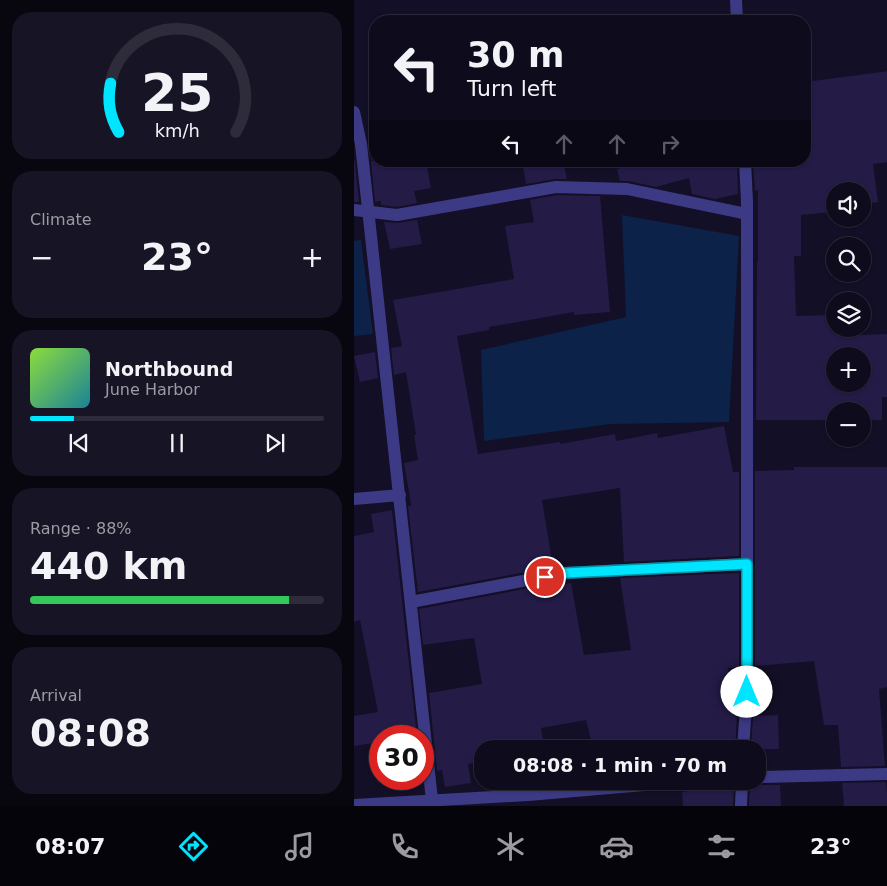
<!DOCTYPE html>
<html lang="en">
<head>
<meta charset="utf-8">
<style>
  body { margin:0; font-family:"DejaVu Sans",sans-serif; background:#171425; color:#f1f3f6; height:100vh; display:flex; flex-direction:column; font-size:19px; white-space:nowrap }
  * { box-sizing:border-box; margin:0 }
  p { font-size:16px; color:#9b9ba3 }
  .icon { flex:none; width:28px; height:28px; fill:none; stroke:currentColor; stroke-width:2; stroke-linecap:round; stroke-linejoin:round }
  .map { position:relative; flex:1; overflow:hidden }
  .side { display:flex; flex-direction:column; gap:12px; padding:12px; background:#08060f; width:354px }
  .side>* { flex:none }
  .top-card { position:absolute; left:15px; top:15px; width:442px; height:152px; border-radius:20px; box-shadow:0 1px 4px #0004,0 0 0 1px #2e2b3b; background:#0e0b1c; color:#f1f3f6; overflow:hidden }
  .controls { position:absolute; left:472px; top:182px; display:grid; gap:10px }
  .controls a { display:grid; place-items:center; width:45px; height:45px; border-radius:50%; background:#0e0b1c; box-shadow:0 1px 4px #0004,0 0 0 1px #2e2b3b; font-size:25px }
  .speed { position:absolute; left:15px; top:725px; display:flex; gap:10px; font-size:25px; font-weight:700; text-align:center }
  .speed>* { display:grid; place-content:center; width:65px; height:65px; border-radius:50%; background:#0e0b1c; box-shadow:0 1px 4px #0004,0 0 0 1px #2e2b3b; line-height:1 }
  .speed .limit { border:8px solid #d22; background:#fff; color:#111 }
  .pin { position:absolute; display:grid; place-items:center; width:42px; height:42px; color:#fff; margin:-21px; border:2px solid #fff; border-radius:50%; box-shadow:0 1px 5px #0007 }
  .me { position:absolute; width:55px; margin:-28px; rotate:0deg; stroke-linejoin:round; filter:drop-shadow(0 0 4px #0008) }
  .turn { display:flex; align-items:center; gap:18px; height:105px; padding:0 15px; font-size:22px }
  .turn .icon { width:65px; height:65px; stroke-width:2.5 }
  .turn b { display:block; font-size:35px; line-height:42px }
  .lanes { display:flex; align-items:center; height:48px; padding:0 15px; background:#0003; justify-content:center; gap:25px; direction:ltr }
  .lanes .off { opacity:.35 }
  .big { font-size:38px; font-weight:800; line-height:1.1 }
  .side .widget { flex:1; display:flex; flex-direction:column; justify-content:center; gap:8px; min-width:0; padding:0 18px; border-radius:20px; background:#171425 }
  .side .dial { align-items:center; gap:0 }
  .dial svg { height:130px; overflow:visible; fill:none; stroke:#2e2b3b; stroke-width:7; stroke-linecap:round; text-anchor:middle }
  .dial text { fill:#f1f3f6; stroke:none }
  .song { display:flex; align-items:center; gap:15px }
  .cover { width:60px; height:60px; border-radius:8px; background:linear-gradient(135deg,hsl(90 70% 55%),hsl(190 70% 35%)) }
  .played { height:5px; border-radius:2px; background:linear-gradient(90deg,#00e5ff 15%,#2e2b3b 15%) }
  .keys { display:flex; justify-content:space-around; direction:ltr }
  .heat { display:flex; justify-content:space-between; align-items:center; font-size:28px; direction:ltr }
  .charge { height:8px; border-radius:4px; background:linear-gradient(90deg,#34c759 88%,#2e2b3b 0) }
  .trip { position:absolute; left:120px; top:740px; width:292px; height:50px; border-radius:20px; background:#0e0b1c; box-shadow:0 1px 4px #0004,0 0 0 1px #2e2b3b; font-weight:800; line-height:50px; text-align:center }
  .menu { display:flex; height:80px; justify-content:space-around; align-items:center; background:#06040b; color:#9b9ba3 }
  .menu .icon { width:35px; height:35px }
  .menu .selected { color:#00e5ff }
  .menu b { font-size:22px; color:#f1f3f6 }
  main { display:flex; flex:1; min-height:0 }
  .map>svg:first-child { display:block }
</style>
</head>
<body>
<main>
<section class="side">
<div class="widget dial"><svg viewBox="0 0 100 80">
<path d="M14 69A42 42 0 1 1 86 69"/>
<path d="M14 69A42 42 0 0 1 9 39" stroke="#00e5ff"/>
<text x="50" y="56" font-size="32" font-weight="700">25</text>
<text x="50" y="72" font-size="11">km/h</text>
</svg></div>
<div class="widget"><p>Climate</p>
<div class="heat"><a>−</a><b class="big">23°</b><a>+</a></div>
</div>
<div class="widget">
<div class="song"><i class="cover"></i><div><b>Northbound</b><p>June Harbor</p></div></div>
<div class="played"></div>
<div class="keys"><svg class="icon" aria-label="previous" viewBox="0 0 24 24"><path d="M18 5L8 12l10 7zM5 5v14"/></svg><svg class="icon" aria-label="pause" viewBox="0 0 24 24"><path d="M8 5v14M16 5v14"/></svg><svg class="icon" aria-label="next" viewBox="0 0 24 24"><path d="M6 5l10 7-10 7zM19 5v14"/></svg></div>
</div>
<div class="widget"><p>Range · 88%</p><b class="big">440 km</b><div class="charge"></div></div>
<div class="widget"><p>Arrival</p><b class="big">08:08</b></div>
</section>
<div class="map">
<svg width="534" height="806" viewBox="0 0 534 806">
  <rect width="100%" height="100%" fill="#130f26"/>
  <path fill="#0c2248" d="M268,215L385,236L375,422L256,424L130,441L127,350L272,317Z
    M7,240L19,334L0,336V241Z"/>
  <path fill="#241b47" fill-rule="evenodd" d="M534,71V162L519,164L524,202L509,204V191H481V207H477L478,212L447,215V256H440L442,316L478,315V320H481V329H505V335L534,334V397H528V420H509V411H481V420H402L403,262H404V190L401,191L399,164L424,161H451V82ZM481,356H509V384H481Z
    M0,161H1L5,202H0Z
    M17,161H72L77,188L60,191L63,203L43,207L27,205V201L21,202Z
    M168,161H209L213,179H201L172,184Z
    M291,161H376L377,167L383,166L384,194L361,199L338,194L335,178L302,187L275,181H266L263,169Z
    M203,195L246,196L256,312L220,315V312L135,327V330L103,336L124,454L206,442V444L261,434L262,441L303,433L304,438L370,426L379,472H385V556L270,562L266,488L188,500L199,567L64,592L54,506H57L56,498L50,463L64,460L60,435H62L52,372L40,375L37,348L48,346L39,300L160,279L151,226L180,222L176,200Z
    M63,220L68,244L36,249L30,222L44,223Z
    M21,352L24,378L6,382L0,356Z
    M440,467H534V687L525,689L531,766L487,767L484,725H470L460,661L401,666V471L440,470Z
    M38,510L63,736H26V745V742L0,746V716L24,712L6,620L0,622V536L20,532L17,514Z
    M385,573V667L374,668L382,717H383L381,749H267V742L239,749L232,720L187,728L189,741L144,749H129V761L114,764L117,783L91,787L88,770L83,771L75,693L128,684L120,638L69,645L65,609L202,583V585L217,583L230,655L277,650L266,578Z
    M424,715L425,749H397L399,716Z
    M396,781L404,785H426L427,806H395Z
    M532,782L534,806H490L488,783Z
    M380,783L379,806H329L328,792Z"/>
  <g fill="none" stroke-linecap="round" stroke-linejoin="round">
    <path stroke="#3d3a85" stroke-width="12" d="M0,210L43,215L202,187L273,189L393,214"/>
    <path stroke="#3d3a85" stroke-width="12" d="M382,0L383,21
      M0,112L7,144L78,800
      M0,499L46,495
      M57,602L211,573L393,564
      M389,749L393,692V202L391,161
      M404,777L534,774
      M0,805L174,795L337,781
      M387,806L388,781"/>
  </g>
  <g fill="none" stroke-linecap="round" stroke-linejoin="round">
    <defs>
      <path id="route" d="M191,577L211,573L393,564V692"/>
    </defs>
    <use href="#route" stroke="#0095a6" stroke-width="12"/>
    <use href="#route" stroke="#00e5ff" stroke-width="9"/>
  </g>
</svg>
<div class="controls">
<a><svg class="icon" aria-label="sound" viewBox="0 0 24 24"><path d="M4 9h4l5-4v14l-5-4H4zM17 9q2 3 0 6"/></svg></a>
<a><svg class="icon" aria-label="search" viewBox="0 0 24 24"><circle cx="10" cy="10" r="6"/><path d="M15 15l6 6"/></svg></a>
<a><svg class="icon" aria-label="layers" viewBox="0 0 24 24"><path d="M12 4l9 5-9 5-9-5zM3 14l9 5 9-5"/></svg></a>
<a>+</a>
<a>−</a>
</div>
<div class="speed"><div class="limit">30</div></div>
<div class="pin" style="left:191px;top:577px;background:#d93025"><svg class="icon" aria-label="arrive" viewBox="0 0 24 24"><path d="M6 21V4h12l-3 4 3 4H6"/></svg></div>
<svg class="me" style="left:393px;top:692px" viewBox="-20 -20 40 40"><circle r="19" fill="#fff"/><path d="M0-13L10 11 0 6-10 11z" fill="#00e5ff"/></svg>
<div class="trip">08:08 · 1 min · 70 m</div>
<div class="top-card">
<div class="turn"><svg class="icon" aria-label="left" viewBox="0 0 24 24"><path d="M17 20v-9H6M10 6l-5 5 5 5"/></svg><div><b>30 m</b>Turn left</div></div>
<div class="lanes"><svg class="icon" aria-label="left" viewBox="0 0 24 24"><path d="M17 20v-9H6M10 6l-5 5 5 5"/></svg><svg class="icon off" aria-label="ahead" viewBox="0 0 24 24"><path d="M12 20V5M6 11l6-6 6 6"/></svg><svg class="icon off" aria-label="ahead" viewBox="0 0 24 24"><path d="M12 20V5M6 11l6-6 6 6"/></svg><svg class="icon off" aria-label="right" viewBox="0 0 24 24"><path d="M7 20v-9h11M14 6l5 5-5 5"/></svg></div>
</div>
</div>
</main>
<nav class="menu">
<b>08:07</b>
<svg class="icon selected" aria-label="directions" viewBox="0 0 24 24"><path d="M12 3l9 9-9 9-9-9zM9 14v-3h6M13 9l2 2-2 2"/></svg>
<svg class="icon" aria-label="music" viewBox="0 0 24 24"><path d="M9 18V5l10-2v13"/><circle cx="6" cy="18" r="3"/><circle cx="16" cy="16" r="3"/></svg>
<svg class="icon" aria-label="phone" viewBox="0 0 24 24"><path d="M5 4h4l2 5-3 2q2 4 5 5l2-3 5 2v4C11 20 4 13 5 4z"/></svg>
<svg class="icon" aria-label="climate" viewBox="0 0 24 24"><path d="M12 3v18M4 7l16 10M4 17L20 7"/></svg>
<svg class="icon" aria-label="car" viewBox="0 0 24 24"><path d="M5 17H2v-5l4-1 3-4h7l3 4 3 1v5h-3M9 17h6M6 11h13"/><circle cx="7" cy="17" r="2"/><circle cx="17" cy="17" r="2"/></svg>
<svg class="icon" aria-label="filters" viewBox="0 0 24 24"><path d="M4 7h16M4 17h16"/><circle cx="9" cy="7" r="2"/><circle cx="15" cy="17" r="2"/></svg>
<b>23°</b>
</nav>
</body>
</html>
